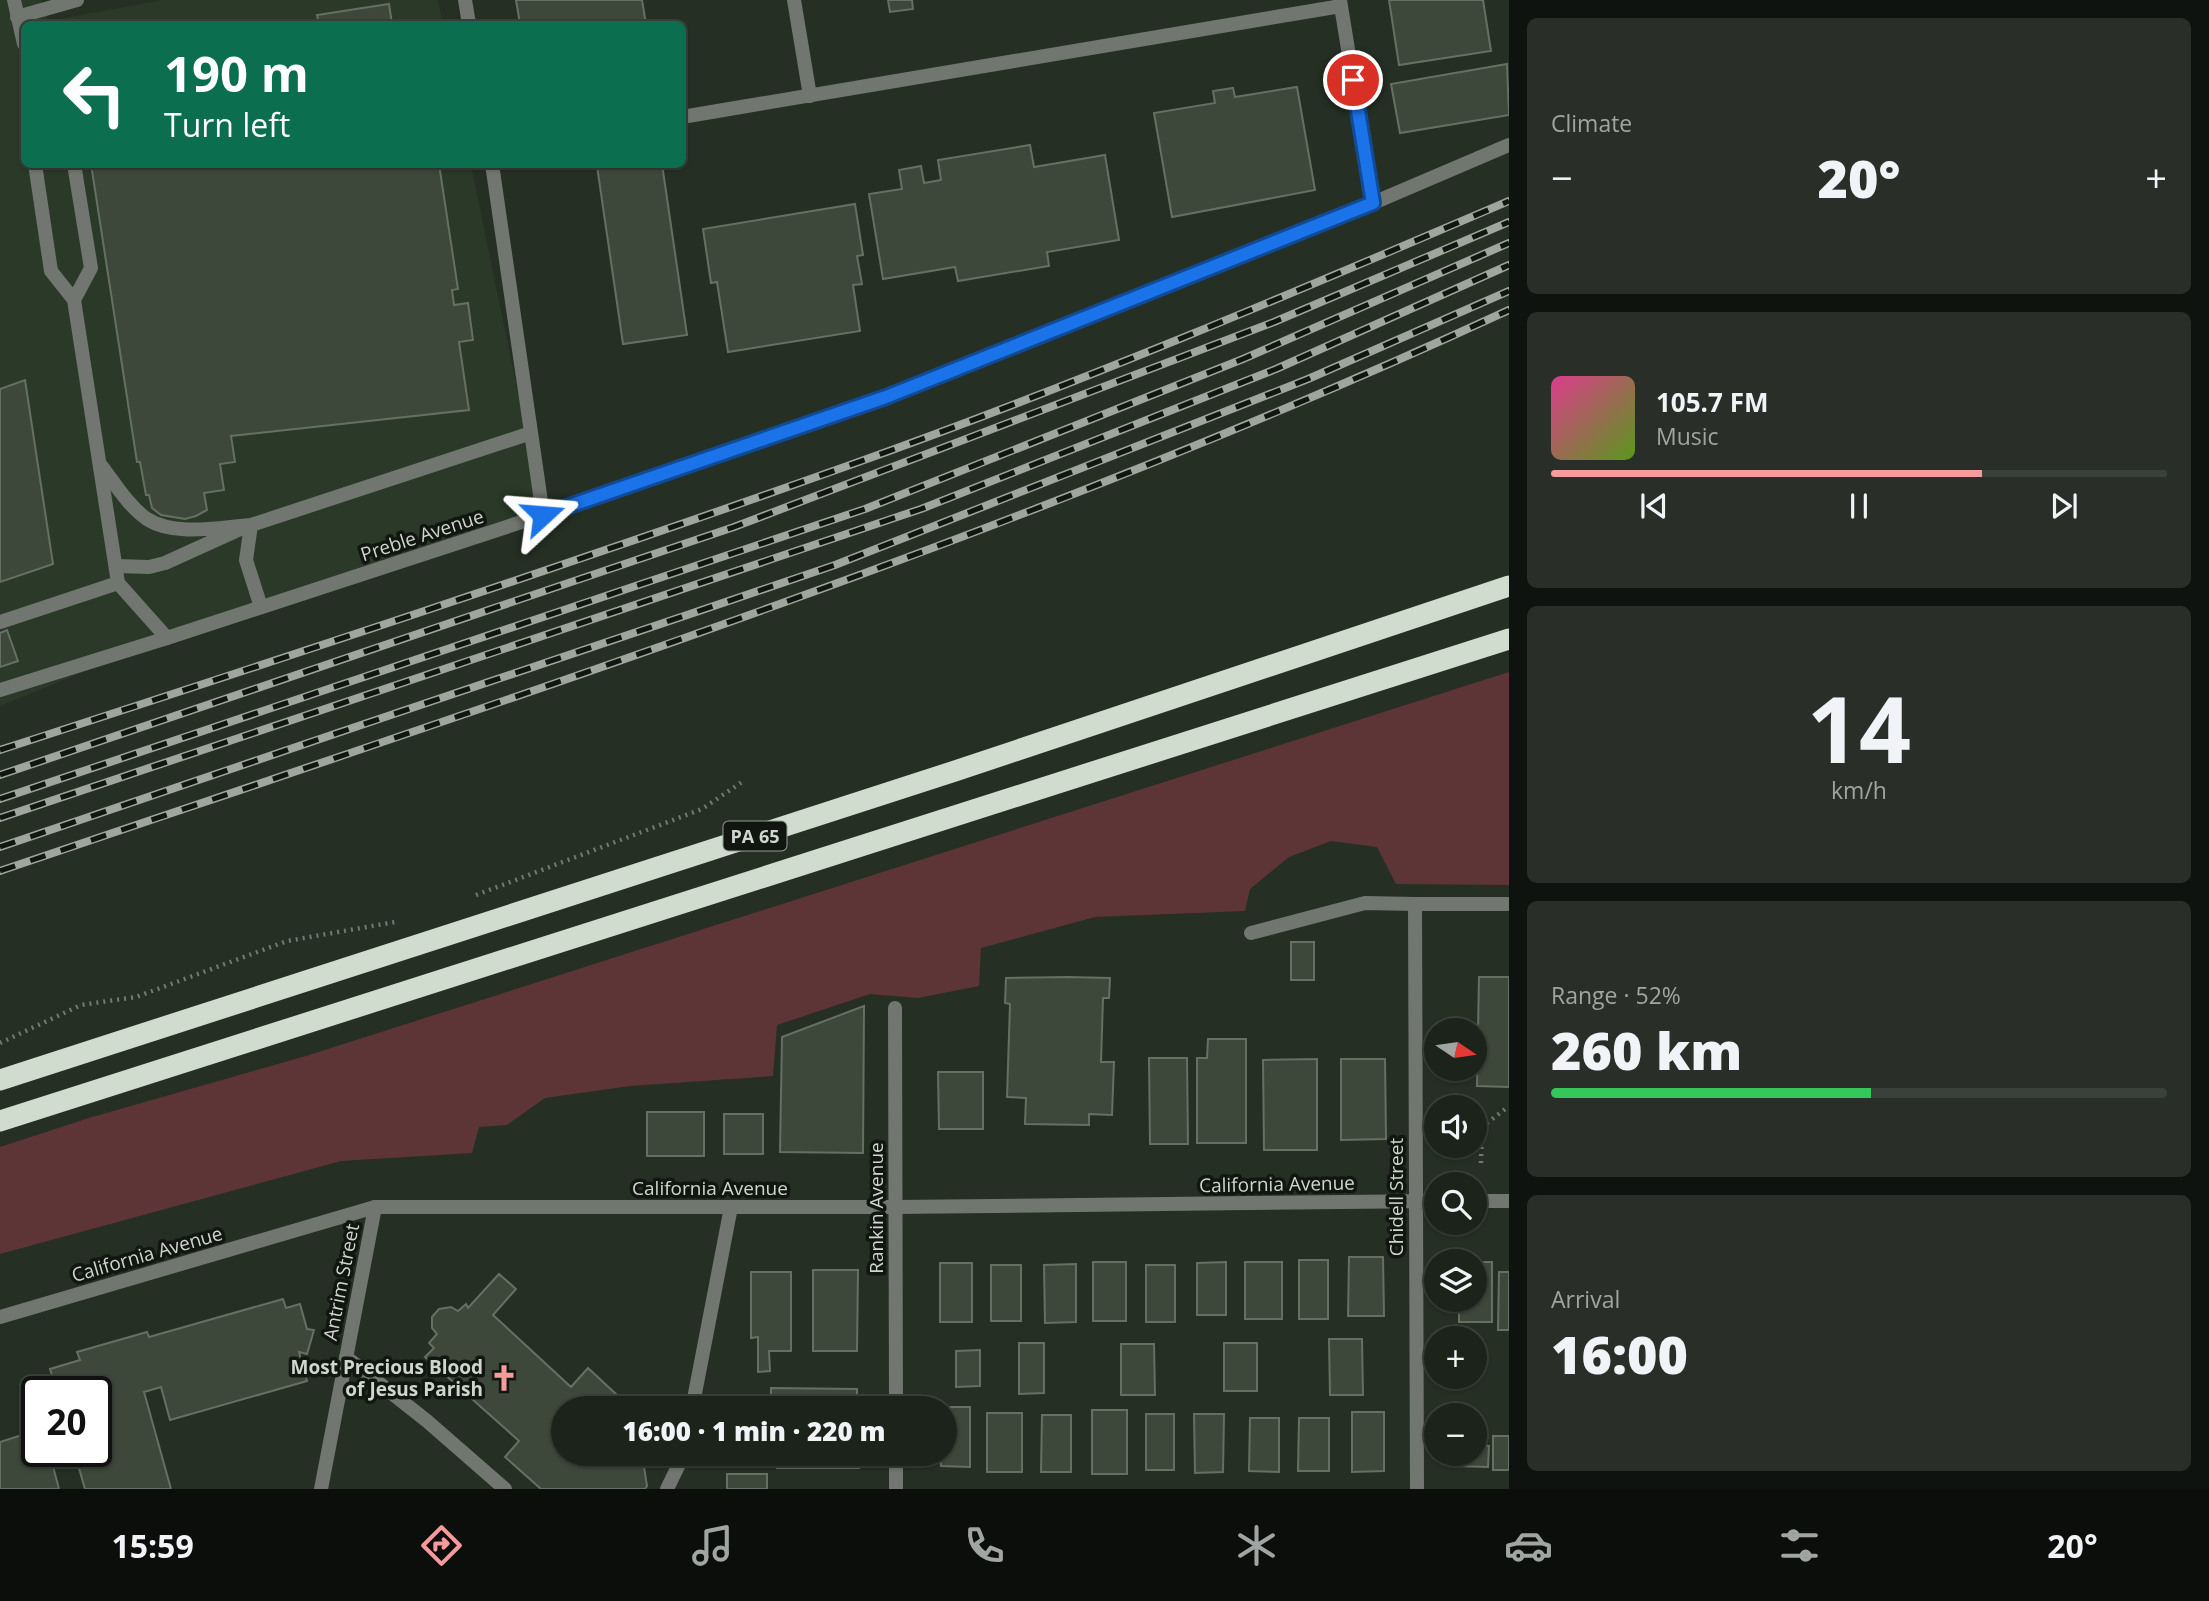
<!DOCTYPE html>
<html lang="en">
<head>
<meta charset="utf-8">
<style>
  body { margin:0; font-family:"Open Sans",sans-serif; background:#292f28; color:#f1f3f6; height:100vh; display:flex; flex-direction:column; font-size:26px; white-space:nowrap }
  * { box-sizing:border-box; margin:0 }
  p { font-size:23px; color:#a0a4a3 }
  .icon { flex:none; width:38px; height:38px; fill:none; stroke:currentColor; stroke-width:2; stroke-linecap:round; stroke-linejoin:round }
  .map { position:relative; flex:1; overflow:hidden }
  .sheet { display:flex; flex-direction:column; gap:18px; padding:18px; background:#0f130f; width:700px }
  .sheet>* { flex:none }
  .banner { position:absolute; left:21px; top:21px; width:665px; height:147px; border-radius:10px; box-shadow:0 2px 5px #0004,0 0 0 2px #3a403a; background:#0b6e4f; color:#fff; overflow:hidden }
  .needle { width:46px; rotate:103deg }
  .tools { position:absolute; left:1424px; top:1018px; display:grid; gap:14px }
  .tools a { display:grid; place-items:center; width:63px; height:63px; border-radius:50%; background:#1c231b; box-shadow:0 2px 5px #0004,0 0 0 2px #3a403a; font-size:35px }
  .speed { position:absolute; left:21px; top:1376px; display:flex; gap:14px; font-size:35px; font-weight:700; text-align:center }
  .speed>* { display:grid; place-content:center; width:91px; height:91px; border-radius:50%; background:#1c231b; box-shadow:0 2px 5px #0004,0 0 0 2px #3a403a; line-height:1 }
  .speed .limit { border:4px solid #111; border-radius:10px; background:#fff; color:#111 }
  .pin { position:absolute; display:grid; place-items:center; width:60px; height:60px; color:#fff; margin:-30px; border:4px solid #fff; border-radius:50%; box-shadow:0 2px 7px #0007 }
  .me { position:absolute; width:77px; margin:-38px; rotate:71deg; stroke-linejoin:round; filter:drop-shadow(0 0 5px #0008) }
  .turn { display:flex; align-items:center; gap:24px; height:147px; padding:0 28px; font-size:32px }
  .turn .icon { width:91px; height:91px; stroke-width:2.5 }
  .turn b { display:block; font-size:49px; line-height:60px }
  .big { font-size:52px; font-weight:800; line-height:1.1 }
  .sheet .tile { flex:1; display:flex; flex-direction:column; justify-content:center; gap:10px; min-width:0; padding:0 24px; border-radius:10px; background:#292f28 }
  .sheet .dial { align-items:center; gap:0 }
  .dial b { font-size:91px; line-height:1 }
  .song { display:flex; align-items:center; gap:21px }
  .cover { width:84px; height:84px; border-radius:10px; background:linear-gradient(135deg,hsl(330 70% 55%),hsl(90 70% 35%)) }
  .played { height:7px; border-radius:4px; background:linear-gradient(90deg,#f59b9b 70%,#3a403a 70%) }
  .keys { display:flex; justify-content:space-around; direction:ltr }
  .heat { display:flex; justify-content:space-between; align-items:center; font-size:38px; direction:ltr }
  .charge { height:10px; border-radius:5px; background:linear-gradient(90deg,#34c759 52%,#3a403a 0) }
  .trip { position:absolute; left:551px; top:1396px; width:406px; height:70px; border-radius:35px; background:#1c231b; box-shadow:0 2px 5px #0004,0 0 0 2px #3a403a; font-weight:800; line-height:70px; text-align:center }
  .tab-bar { display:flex; height:112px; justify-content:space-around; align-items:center; background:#0b0e0b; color:#a0a4a3 }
  .tab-bar .icon { width:49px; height:49px }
  .tab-bar .on { color:#f59b9b }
  .tab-bar b { font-size:32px; color:#f1f3f6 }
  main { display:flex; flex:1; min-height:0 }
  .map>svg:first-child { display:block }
</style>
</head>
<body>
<main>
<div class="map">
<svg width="1509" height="1489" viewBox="0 0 1509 1489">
  <rect width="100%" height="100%" fill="#252f24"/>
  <path fill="#2a3928" d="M0,0H42L48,21L163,0H438L443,24H24V164L471,165L543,515L167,638L0,706Z"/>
  <path fill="#5e3536" d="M1509,672V885L1396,884L1377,847L1331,841L1289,857L1250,889L1245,911L1095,917L981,948L979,986L918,998L870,994L777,1025L773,1076L630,1086L545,1098L507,1125L479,1127L472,1153L341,1161L0,1254V1147L89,1118L306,1056Z"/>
  <path fill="#3d483b" stroke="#657063" stroke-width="2" d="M516,0H642L646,24H520Z
    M888,0H912L913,9L890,12Z
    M1389,0H1483L1491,51L1399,65Z
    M389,4L392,24H319L317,15Z
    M1507,64L1509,115L1400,133L1391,84Z
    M1297,87L1315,190L1172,217L1154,113L1215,103L1213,91L1233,88L1235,97Z
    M1030,145L1034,167L1105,155L1119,240L1047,252L1049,266L958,281L955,267L883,279L869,194L902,189L899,170L921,166L924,183L941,180L938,160Z
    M91,164H439L458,289L452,290L454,305L468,303L473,340L459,342L469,410L231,436L235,462L220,464L224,490L204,493L207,510L196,516L185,519L161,515L152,508L149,495H146L140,462H137Z
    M662,164L687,335L623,344L597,166Z
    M855,204L863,255L857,256L862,284L853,285L860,331L728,352L717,282L711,283L703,229Z
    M25,380L53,564L0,582V389Z
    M7,630L18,661L0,667V633Z
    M1291,942H1314V980H1291Z
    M1068,977L1110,978L1109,998H1103L1101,1062H1114L1112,1115L1089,1114V1125L1025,1124L1026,1098L1007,1097L1010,1004L1005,1003L1006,978Z
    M1479,977H1509V1087L1477,1086Z
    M864,1006L863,1153L780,1152L782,1037Z
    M1208,1039H1246V1143H1197V1058H1207Z
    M1149,1058H1187L1188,1144H1150Z
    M1317,1059V1150H1264L1263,1060Z
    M1341,1059H1385L1386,1139L1341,1140Z
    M938,1072H983V1129H939Z
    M647,1112H704V1156H647Z
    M724,1114H763V1154H724Z
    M1349,1257H1383L1384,1316H1348Z
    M1299,1260H1328V1319H1299Z
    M1093,1262H1126V1321H1093Z
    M1226,1262V1315H1197V1263Z
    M1245,1262H1282V1319H1245Z
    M1475,1262H1492V1322H1459V1300H1475Z
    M940,1263H972V1322H940Z
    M1076,1264V1322L1045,1323L1044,1265Z
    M991,1265H1021V1321H991Z
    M1146,1265H1175V1322H1146Z
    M813,1270H858L857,1351H813Z
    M751,1272H791V1351H769L770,1371L758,1372V1337L751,1338Z
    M1499,1272H1509V1330H1498Z
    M499,1274L516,1289L493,1315L571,1387L588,1368L632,1409H564V1454H642L647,1486L645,1489H541L505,1457L519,1441L425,1357L434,1348L429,1343L437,1334L432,1328V1317L439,1309L451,1307L458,1311L466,1304L468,1308Z
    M283,1299L286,1308L300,1304L307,1329L314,1330L307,1354L299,1352L307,1381L170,1420L161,1387L144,1392L171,1489H85L74,1451H96V1391H57L50,1369L80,1360L77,1352L147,1332L149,1337Z
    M1329,1339H1362L1363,1395H1330Z
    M1019,1343H1044V1393L1019,1394Z
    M1224,1343H1257V1391H1224Z
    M1121,1344H1154L1155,1395H1121Z
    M980,1350V1386L956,1387V1351Z
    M771,1388L857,1389V1409H771Z
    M941,1407H970V1467L941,1466V1454H945V1409Z
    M1092,1410H1127V1474H1092Z
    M1352,1412H1384V1471L1352,1472Z
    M987,1413H1022V1472H987Z
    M1146,1414H1174V1470H1146Z
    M1194,1414H1224L1223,1472L1195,1473Z
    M1042,1415H1071V1472H1041Z
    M1250,1418H1279V1472L1249,1471Z
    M1299,1418H1329V1471H1298Z
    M25,1434L26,1438L37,1434V1451H49L59,1489H0V1442Z
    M1493,1436H1509V1470H1493Z
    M1475,1445L1489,1446L1488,1467L1452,1466V1454H1475Z
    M777,1454H859V1468H777Z
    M727,1474H767V1489H727Z"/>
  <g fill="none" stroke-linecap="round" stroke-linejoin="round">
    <path stroke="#717970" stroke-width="4.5" stroke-dasharray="2 5" stroke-linecap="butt" d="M476,895L702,809L742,782
      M0,1043L81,1005L136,997L287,941L395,922
      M1481,1163L1482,1127L1509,1106"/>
    <path stroke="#717670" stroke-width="14" d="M465,0L469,24
      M794,0L810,96
      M1340,0L1373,203
      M17,17L77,0
      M682,117L1341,6
      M492,164L543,515L885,397L1373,203L1509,145
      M100,464C114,482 128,506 147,519C175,537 220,527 251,525
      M116,566L149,567L165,563L240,529
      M261,607L246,560L251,525L531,433
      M0,622L118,583
      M0,690L167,638
      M1251,933L1365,903L1415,904
      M346,1357L427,1421L505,1489
      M692,1409L731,1207
      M667,1489L684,1454"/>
    <path stroke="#717670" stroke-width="14" d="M14,0L24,44
      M35,164L51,271L74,300L118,583L167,638L543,515
      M74,164L91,268L74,300
      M895,1008L896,1409
      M896,1454V1489
      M321,1489L375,1207
      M1417,1489L1415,904H1509"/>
    <path stroke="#717670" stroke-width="14" d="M1475,1201H1509
      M0,1317L375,1207H895L1437,1201"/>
    <path stroke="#d0ddce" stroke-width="21" d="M0,1080L955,771L1509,586
      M0,1121L1509,639"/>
    <defs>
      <path id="rail" d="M0,750C284,658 568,565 850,465C1073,386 1291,294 1509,201
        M0,775L734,527L1274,322L1509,222
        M0,799L865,509L1243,359L1509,243
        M0,818L921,509L1276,369L1509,265
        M0,847L835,565L1308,379L1509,291
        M0,871C508,699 1021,535 1509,310"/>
    </defs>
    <use href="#rail" stroke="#9ea69d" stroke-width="8"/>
    <use href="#rail" stroke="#111611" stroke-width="5" stroke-dasharray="16" stroke-linecap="butt"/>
  </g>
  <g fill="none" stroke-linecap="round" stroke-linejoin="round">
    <defs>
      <path id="route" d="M543,515L886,397L1373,203L1353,80"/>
    </defs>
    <use href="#route" stroke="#114b97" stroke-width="18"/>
    <use href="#route" stroke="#1a73e8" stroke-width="12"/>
  </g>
  <defs>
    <symbol id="church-bare" viewBox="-9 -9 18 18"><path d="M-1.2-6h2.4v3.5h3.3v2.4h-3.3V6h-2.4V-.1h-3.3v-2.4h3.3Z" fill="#f59b9b" stroke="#111611" stroke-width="2.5" paint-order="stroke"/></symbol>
  </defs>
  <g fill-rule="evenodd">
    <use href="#church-bare" x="485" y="1359" width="38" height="38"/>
  </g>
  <g text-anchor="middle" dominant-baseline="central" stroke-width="7" stroke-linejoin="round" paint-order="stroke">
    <rect fill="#111611" stroke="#969c95" stroke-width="2" x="723.5" y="821.5" width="63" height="29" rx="5"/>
    <g font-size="18" font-weight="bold" fill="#cfd6ce">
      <text x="755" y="836">PA 65</text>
    </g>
    <g font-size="19" fill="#cfd6ce" stroke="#111611">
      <text transform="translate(422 535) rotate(-18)">Preble Avenue</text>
      <text transform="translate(1277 1184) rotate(-1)">California Avenue</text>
      <text x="710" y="1188">California Avenue</text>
      <text transform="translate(1396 1197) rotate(-90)">Chidell Street</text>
      <text transform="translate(876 1208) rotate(-90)">Rankin Avenue</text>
      <text transform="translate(147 1254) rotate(-16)">California Avenue</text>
      <text transform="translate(341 1282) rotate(-79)">Antrim Street</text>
    </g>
    <g font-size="19" font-weight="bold" fill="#cfd6ce" stroke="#111611" text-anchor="end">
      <text x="483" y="1367">Most Precious Blood<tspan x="483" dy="22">of Jesus Parish</tspan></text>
    </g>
  </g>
</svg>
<div class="tools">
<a><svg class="needle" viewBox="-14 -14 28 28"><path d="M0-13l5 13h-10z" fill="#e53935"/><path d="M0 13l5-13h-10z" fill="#a0a4a3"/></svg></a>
<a><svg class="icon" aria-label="sound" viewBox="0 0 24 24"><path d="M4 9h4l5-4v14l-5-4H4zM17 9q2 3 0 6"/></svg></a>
<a><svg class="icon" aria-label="search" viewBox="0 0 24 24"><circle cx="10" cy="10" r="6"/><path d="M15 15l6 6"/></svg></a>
<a><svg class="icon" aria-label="layers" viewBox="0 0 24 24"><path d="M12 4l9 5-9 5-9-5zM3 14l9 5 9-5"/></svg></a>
<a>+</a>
<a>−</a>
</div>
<div class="speed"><div class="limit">20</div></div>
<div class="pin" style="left:1353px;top:80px;background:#d93025"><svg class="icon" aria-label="arrive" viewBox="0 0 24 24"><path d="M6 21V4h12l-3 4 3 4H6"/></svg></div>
<svg class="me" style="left:543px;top:515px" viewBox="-20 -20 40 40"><path d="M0-17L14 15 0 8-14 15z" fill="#1a73e8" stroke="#fff" stroke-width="4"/></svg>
<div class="trip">16:00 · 1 min · 220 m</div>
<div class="banner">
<div class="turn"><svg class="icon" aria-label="left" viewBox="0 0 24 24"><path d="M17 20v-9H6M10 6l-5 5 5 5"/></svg><div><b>190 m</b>Turn left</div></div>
</div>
</div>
<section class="sheet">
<div class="tile"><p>Climate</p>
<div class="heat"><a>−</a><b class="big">20°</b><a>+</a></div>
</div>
<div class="tile">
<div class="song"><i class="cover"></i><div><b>105.7 FM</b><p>Music</p></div></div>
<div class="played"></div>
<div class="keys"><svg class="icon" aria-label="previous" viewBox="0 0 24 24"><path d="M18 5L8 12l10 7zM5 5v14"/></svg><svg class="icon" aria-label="pause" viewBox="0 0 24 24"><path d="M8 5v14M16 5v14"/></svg><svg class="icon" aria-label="next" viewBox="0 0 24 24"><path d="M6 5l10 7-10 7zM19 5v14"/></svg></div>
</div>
<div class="tile dial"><b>14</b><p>km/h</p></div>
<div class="tile"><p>Range · 52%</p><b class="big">260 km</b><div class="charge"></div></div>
<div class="tile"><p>Arrival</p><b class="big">16:00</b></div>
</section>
</main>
<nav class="tab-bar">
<b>15:59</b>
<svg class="icon on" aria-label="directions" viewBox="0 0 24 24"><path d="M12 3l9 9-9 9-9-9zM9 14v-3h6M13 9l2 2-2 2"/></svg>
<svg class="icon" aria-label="music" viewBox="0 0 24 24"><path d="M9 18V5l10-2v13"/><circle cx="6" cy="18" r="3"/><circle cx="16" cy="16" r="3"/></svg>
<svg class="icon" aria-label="phone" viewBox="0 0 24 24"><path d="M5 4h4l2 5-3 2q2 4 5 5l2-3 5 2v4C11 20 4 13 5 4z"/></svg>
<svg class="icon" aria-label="climate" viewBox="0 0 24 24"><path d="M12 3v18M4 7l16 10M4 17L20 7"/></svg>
<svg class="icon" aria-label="car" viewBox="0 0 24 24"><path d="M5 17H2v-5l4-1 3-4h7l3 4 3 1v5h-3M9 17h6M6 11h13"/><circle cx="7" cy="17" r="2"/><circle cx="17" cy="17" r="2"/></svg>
<svg class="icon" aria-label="filters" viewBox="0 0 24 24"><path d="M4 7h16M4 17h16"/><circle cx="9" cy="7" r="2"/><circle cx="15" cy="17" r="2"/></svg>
<b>20°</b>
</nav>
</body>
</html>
